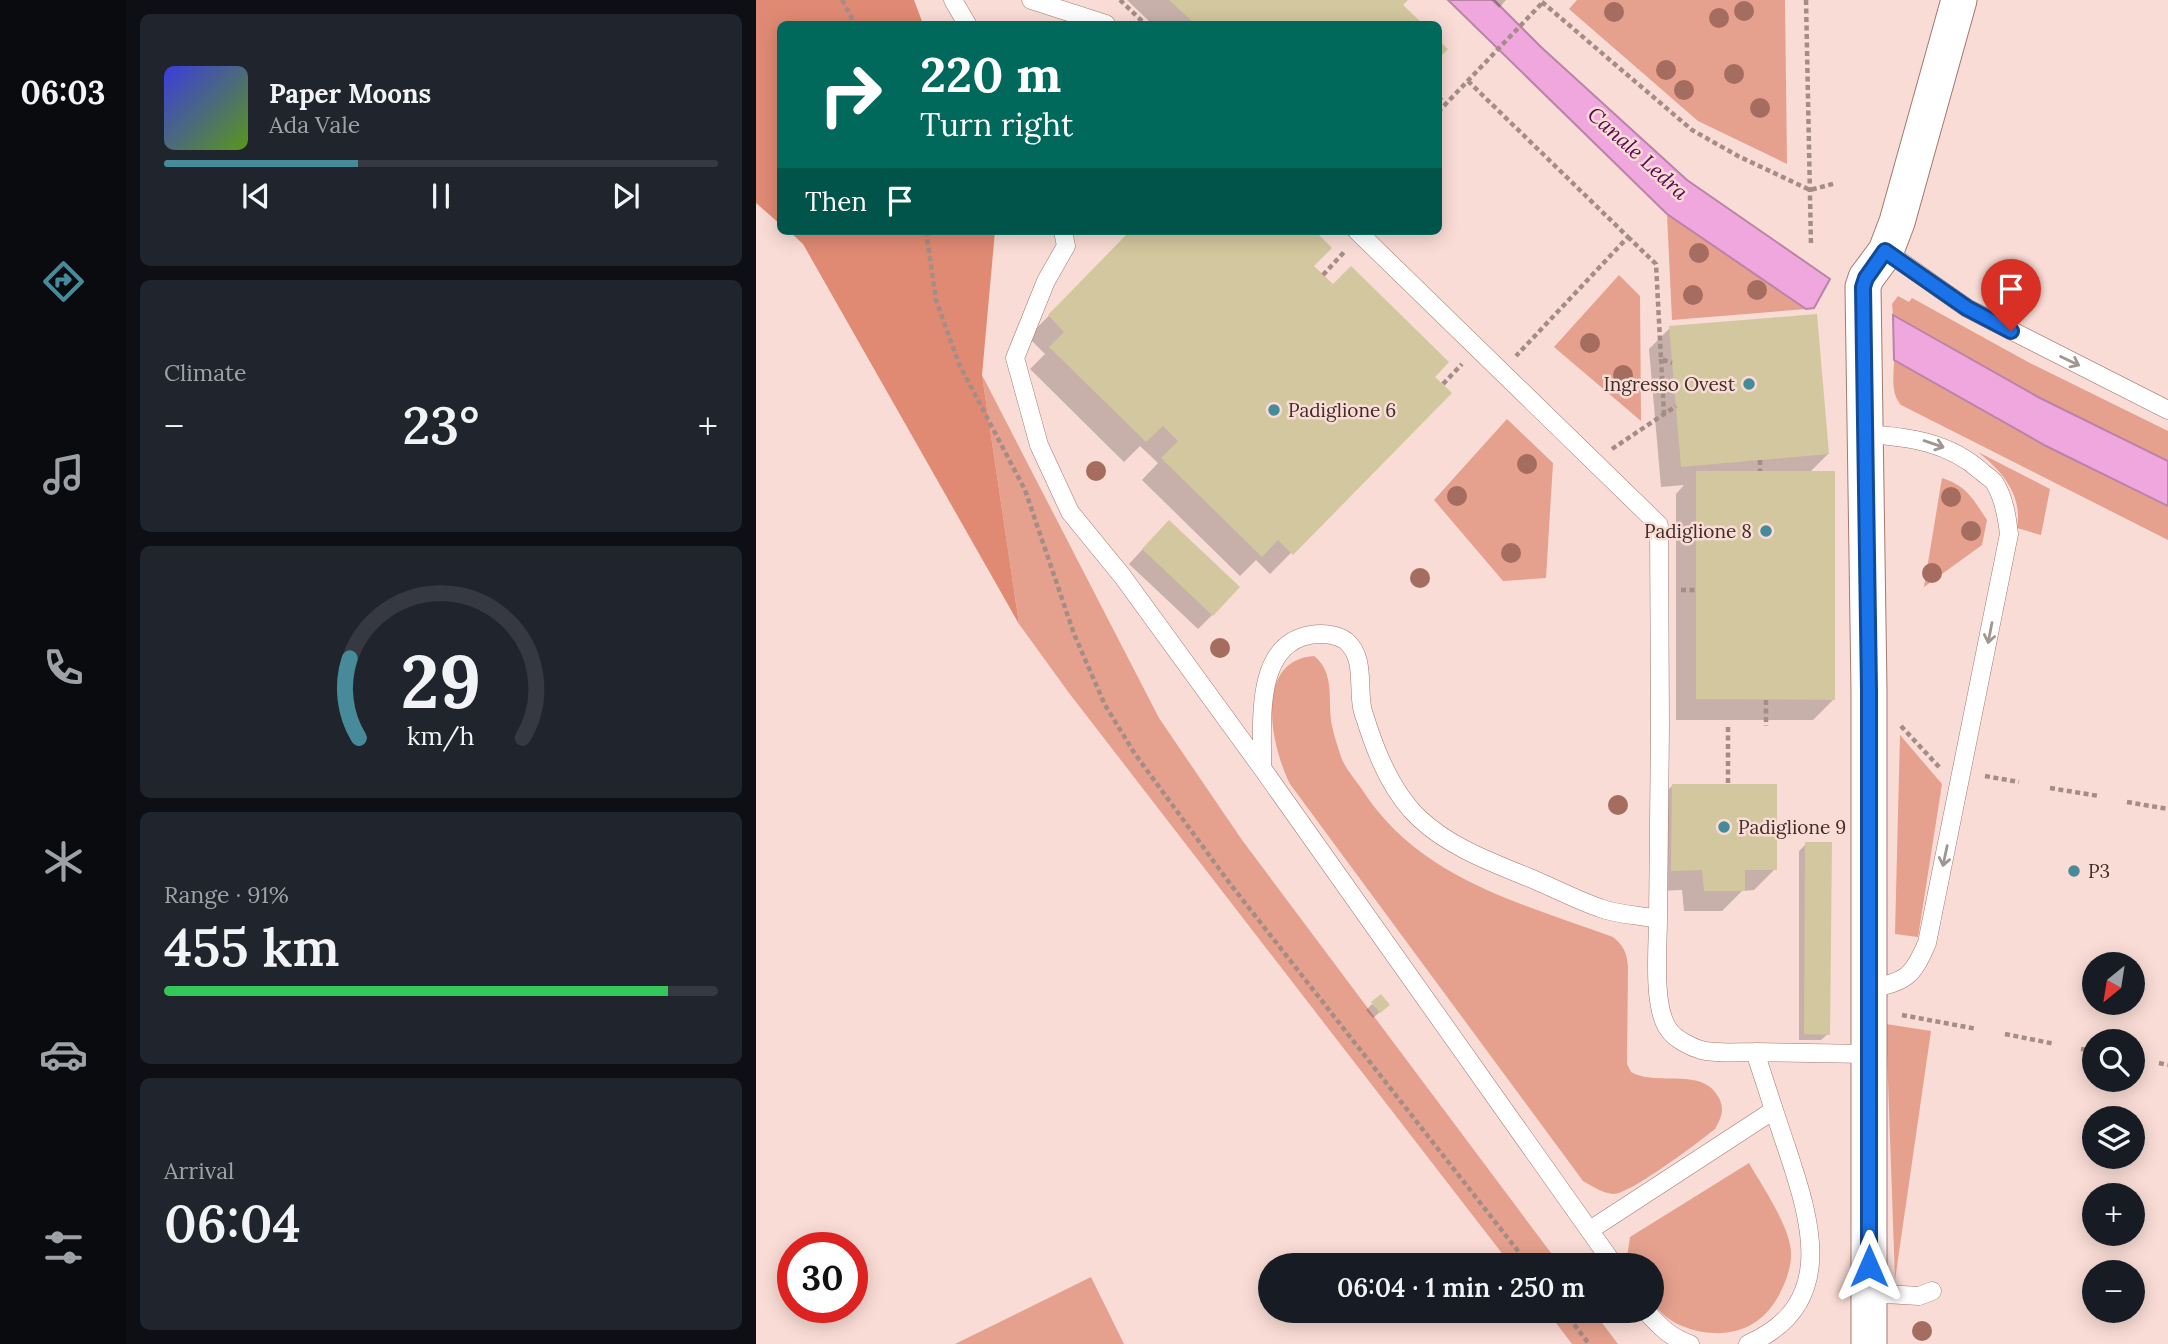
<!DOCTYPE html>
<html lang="en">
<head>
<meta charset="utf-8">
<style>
  body { margin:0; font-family:Lora,serif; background:#20242c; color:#f1f3f6; height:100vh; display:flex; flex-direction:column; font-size:26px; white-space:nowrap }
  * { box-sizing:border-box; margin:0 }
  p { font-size:23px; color:#9ea1a6 }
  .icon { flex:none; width:38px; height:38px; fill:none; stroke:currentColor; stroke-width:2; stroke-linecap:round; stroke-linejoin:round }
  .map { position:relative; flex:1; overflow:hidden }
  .details { display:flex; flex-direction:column; gap:14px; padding:14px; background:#0d0f14; width:630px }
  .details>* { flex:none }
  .guide { position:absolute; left:21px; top:21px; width:665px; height:214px; border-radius:10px; box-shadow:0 4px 18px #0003; background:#00695c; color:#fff; overflow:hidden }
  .needle { width:46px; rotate:210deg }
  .controls { position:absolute; left:1326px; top:952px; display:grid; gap:14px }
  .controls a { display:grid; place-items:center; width:63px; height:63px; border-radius:50%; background:#171b24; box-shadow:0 4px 18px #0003; font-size:35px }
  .speed { position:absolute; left:21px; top:1232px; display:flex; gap:14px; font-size:35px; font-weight:700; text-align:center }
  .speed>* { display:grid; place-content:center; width:91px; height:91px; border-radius:50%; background:#171b24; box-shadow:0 4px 18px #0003; line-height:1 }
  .speed .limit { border:10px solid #d22; background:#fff; color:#111 }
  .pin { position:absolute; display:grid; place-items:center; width:60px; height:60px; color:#fff; margin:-72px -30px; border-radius:50% 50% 50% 0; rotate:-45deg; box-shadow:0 0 7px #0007 }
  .pin .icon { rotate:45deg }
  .me { position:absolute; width:77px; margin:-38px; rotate:0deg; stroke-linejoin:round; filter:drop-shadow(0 0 5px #0008) }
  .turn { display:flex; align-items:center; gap:24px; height:147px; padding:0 28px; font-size:32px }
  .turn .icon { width:91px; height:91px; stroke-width:2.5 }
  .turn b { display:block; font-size:49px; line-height:60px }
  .then { display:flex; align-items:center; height:66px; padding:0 28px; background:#0003; gap:14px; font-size:26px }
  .big { font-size:52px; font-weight:600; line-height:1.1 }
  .details .card { flex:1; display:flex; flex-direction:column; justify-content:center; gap:10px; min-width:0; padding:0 24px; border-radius:10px; background:#20242c }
  .details .dial { align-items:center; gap:0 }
  .dial svg { height:182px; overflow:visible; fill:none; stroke:#363941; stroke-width:7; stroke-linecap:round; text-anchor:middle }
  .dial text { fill:#f1f3f6; stroke:none }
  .song { display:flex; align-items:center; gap:21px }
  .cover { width:84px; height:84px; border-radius:10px; background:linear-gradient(135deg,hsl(240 70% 55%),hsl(90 70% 35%)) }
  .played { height:7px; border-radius:4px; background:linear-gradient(90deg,#478a9a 35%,#363941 35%) }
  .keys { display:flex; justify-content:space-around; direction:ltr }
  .heat { display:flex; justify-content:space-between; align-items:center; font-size:38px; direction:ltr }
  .charge { height:10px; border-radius:5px; background:linear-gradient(90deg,#34c759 91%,#363941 0) }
  .trip { position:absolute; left:502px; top:1253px; width:406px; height:70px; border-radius:35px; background:#171b24; box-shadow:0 4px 18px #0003; font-weight:600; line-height:70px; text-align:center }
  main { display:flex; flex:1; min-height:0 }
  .tab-bar { display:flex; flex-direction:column; width:126px; justify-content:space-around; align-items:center; background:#090b0e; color:#9ea1a6 }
  .tab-bar .icon { width:49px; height:49px }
  .tab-bar .selected { color:#478a9a }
  .tab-bar b { font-size:32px; color:#f1f3f6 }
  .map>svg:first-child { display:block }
</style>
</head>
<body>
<main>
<nav class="tab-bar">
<b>06:03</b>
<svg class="icon selected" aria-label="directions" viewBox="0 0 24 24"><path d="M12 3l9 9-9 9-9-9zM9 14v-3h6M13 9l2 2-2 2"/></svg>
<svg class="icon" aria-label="music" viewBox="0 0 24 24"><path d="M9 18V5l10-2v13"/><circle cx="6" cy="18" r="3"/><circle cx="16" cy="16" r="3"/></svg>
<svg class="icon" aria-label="phone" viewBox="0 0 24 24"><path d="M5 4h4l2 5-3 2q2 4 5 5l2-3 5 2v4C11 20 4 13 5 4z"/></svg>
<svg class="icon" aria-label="climate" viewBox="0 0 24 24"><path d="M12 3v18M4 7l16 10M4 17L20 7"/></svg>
<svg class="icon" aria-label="car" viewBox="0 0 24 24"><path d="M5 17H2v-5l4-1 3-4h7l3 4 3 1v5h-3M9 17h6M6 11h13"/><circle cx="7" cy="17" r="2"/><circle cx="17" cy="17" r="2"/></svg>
<svg class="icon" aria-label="filters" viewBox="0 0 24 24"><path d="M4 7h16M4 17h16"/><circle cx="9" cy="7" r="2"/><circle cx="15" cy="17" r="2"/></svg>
</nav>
<section class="details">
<div class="card">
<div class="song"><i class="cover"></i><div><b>Paper Moons</b><p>Ada Vale</p></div></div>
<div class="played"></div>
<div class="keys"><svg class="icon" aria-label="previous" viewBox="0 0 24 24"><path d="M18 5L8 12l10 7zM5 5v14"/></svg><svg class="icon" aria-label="pause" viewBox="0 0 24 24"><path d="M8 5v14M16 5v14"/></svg><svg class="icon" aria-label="next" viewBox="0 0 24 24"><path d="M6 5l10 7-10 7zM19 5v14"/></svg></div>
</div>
<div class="card"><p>Climate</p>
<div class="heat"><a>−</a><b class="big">23°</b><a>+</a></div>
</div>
<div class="card dial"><svg viewBox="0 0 100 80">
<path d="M14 69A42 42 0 1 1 86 69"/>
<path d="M14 69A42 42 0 0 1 10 34" stroke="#478a9a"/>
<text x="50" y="56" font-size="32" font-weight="700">29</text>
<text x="50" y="72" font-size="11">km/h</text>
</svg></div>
<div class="card"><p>Range · 91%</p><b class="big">455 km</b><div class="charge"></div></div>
<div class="card"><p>Arrival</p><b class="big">06:04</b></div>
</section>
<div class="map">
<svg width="1412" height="1344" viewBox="0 0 1412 1344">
  <rect width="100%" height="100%" fill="#f9dcd5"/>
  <path fill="#e6a08e" d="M821,0H1029L1031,164L942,121L813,9Z
    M911,214L1050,309L916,320Z
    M863,275L884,296L885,421L798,347Z
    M1142,296L1153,302L1156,298L1272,362L1412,431V461L1284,398L1137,315L1136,304Z
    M1138,360L1290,446L1412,506V540L1145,405C1134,393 1138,375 1138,360Z
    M226,375L403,718L486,840L804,1265H755L313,693L263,624Z
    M751,419L797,463L790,578L747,581L678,500Z
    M1222,452L1294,489L1285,535L1261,528C1267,495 1246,471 1222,452Z
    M1186,478C1211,486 1217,499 1231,520L1226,545L1168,587Z
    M558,656C580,673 571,702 576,726C578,736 582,747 585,757C589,768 598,778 605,788C663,879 762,902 857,937C868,946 871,953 872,967L871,1064L875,1072C901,1087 947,1066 963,1098C969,1110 965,1118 959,1129C943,1142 873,1195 857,1194C846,1193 836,1186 827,1181L534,784C515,747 497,660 558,656Z
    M1144,735L1186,784L1162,937L1139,934Z
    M1130,1024L1175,1031L1139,1280Z
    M993,1163C1006,1186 1036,1229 1035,1255C1035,1267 1030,1281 1025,1291C1006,1332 966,1342 926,1326C916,1322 903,1313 898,1303C893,1293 896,1276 896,1265H874L871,1257L874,1237Z
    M335,1277L368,1344H199Z
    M791,1311H837L862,1344H816Z"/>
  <path fill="#e08a74" d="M0,0H158L167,24H24V224L0,203Z
    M33,231H239L226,375L263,624L47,244Z"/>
  <path fill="#efa7de" stroke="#ba83a8" stroke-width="2" d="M692,0H738L785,47L931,180L1074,279L1058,308L1050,309L911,214Z
    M1137,315L1284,398L1412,461V506L1290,446L1138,360Z"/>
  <path fill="#0003" d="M371,0H649L644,5L664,24H396Z
    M735,0H750L743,8Z
    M376,231H556V266L694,393L514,574L500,560L484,576L386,480L402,463L384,446L368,462L274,369L289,354L272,337Z
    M914,328L1072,454L1053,473L1078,699L1057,720H920V494L928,485L905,487L893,349Z
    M399,536L456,615L442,629L373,564Z
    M917,785L1019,869L998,890L986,891L966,911H928L926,890L895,891L896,806Z
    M1050,844L1072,1034L1065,1040H1043V851Z
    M616,1004L625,1011L617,1018L610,1010Z"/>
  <path fill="#d2c79e" d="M413,0H652L647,5L667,24H439Z
    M682,40L692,49L682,59Z
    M374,231H559L576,248L558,266L577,284L595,266L693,362L679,377L696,393L537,555L522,540L506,557L405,458L422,441L407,426L390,442L293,347L308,332L292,315Z
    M1061,314L1073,454L925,467L913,326Z
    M940,471H1079V700L940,699Z
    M413,520L484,587L457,616L386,549Z
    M916,784H1021V870H989V891H948L946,870L915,871Z
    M1049,842H1076L1074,1035L1048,1034Z
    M625,994L634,1005L624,1013L615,1002Z"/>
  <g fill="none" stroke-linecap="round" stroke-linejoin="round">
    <defs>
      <path id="lane" d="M197,0L211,24
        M275,0L350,24
        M307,231L310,246L290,281L259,358L283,445L314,512L367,577L506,768L858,1265
        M1130,251L1211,308L1412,410
        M1111,434C1153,437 1193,442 1226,472C1229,475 1235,478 1238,482C1248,497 1251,517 1253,534L1171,943C1156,978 1150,981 1113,989
        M506,768C507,726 497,645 554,635C566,633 581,634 590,641C609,657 602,685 606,707C607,713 610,720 612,727C623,760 638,795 664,819C696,849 741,864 781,881C802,890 823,901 844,908C862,915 883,915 902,919L904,727L903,525L601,231
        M902,919C902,947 896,1008 913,1030C919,1039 935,1047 945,1050C961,1054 982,1052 999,1052
        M834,1230L1018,1110
        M1113,1293L1163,1296L1176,1291
        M890,1311C903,1326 915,1338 934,1344
        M992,1344C1082,1305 1055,1221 1031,1149C1020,1117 1010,1085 999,1052L1113,1054"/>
      <path id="street" d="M1113,1344V690L1107,287L1110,278L1130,251L1141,222L1203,0"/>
    </defs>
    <use href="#lane" stroke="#a4796e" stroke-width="19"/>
    <use href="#street" stroke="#a4796e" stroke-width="37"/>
    <path stroke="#a48d86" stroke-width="4.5" stroke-dasharray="5 3.5" stroke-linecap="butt" d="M86,0L99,24
      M364,0L389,24
      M1050,0L1055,245
      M786,2L936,130L982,156L1054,190L1080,183
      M712,81L872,237L760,356
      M682,97L690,104
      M682,112L788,1
      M170,231L180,300L203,364L269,490L318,634L349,705L379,754L475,885L773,1265
      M872,237L900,264L905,359L916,363
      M567,275L590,250
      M905,359L908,414
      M687,384L706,364
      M856,449L920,406
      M1004,460V471
      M925,590H940
      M1010,700V726
      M1145,726L1184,768
      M1229,776L1263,782
      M972,783V726
      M1294,788L1343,796
      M1371,802L1412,809
      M1146,1015L1221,1029
      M1249,1034L1299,1044
      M1325,1049L1339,1051
      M1403,1063L1412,1065
      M808,1311L833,1344"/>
    <use href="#lane" stroke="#fff" stroke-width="18"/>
    <use href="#street" stroke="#fff" stroke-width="35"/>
  </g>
  <g fill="#a46d60">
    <circle cx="988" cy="11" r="10"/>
    <circle cx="858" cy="12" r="10"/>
    <circle cx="963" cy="18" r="10"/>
    <circle cx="910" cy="70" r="10"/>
    <circle cx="978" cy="74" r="10"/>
    <circle cx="928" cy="90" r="10"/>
    <circle cx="1004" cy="108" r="10"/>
    <circle cx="943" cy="253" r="10"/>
    <circle cx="1001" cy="290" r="10"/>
    <circle cx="937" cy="295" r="10"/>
    <circle cx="834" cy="343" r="10"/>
    <circle cx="867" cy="375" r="10"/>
    <circle cx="771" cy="464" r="10"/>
    <circle cx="340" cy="471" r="10"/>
    <circle cx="701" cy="496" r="10"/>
    <circle cx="1195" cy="497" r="10"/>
    <circle cx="1215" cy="531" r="10"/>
    <circle cx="755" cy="553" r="10"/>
    <circle cx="1176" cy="573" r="10"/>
    <circle cx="664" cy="578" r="10"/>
    <circle cx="464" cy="648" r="10"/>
    <circle cx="862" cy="805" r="10"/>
    <circle cx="1166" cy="1331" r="10"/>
  </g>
  <defs><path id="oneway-shaft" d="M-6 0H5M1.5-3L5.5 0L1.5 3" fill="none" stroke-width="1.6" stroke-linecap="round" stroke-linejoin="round" transform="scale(1.75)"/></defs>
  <g stroke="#a09694">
    <use href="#oneway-shaft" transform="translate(1314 361) rotate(26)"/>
    <use href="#oneway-shaft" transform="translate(1178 444) rotate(19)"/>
    <use href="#oneway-shaft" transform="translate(1234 633) rotate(101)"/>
    <use href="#oneway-shaft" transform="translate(1189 856) rotate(102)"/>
  </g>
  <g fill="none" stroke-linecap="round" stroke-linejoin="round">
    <defs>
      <path id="route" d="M1113,1266V690L1107,287L1110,278L1129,251L1211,308L1255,331"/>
    </defs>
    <use href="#route" stroke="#114b97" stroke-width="18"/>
    <use href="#route" stroke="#1a73e8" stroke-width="12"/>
  </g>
  <g fill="#478a9a" stroke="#f9dcd5" stroke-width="2.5">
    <circle cx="993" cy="384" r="7"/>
    <circle cx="518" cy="410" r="7"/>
    <circle cx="1010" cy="531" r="7"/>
    <circle cx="968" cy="827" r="7"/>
    <circle cx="1318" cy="871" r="7"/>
  </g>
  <g text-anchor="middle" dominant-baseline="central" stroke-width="5" stroke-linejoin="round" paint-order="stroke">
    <g font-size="19" fill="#402e29" stroke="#f9dcd5" text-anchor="start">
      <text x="979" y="384" text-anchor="end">Ingresso Ovest</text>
      <text x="532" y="410">Padiglione 6</text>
      <text x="996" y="531" text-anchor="end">Padiglione 8</text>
      <text x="982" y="827">Padiglione 9</text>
      <text x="1332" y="871">P3</text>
    </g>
    <g font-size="21" font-style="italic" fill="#5c0550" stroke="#f9dcd5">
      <text transform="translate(882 153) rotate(42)">Canale Ledra</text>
    </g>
  </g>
</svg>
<div class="controls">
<a><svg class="needle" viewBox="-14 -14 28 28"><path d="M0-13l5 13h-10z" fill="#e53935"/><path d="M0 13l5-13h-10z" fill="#9ea1a6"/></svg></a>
<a><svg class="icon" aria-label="search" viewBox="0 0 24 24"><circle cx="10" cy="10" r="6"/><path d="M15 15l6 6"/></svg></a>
<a><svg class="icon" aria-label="layers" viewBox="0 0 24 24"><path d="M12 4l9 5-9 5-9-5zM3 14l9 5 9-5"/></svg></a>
<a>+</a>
<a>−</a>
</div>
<div class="speed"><div class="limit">30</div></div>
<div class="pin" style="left:1255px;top:331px;background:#d93025"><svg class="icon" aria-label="arrive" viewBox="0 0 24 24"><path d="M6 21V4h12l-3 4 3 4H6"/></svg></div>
<svg class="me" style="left:1113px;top:1266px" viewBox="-20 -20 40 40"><path d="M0-17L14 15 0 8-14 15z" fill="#1a73e8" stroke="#fff" stroke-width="4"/></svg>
<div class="trip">06:04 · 1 min · 250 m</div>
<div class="guide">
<div class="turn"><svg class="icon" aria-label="right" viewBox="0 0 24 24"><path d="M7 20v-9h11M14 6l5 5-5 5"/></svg><div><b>220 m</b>Turn right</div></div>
<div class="then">Then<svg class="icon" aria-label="arrive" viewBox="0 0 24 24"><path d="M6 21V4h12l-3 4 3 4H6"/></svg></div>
</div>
</div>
</main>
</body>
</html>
